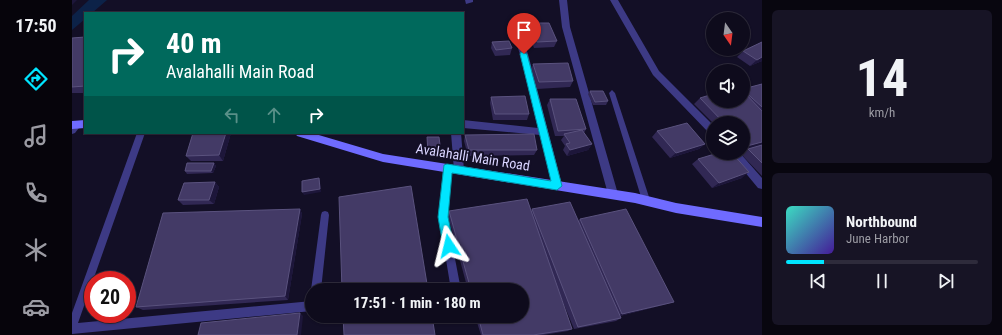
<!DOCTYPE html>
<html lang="en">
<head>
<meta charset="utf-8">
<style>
  body { margin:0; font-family:"Roboto Condensed",sans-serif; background:#171425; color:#f1f3f6; height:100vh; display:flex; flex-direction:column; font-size:15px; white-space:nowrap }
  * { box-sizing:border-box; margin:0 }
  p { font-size:13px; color:#9b9ba3 }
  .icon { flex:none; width:22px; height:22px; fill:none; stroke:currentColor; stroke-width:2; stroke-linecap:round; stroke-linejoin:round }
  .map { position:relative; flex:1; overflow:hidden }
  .details { display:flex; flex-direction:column; gap:10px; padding:10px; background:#08060f; width:240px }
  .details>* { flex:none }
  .hud { position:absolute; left:12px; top:12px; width:380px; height:122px; border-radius:0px; box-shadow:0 1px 3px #0004,0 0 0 1px #2e2b3b; background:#00695c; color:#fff; overflow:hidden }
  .needle { width:26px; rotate:166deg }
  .buttons { position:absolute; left:634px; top:12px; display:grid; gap:8px }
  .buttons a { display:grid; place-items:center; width:44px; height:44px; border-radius:50%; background:#0e0b1c; box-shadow:0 1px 3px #0004,0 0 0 1px #2e2b3b; font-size:20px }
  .speed { position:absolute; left:12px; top:271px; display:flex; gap:8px; font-size:20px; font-weight:700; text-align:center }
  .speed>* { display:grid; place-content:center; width:52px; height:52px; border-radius:50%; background:#0e0b1c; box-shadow:0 1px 3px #0004,0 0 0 1px #2e2b3b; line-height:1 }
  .speed .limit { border:6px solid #d22; background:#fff; color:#111 }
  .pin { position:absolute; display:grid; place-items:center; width:34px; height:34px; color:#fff; margin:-41px -17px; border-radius:50% 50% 50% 0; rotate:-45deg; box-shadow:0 0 4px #0007 }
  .pin .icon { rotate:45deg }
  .me { position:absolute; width:44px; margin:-22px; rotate:350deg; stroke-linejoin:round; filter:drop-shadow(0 0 3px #0008) }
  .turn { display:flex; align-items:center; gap:14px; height:84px; padding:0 16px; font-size:18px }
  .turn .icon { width:52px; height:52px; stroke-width:2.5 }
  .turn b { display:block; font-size:28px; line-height:34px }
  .lanes { display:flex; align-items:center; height:38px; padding:0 16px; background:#0003; justify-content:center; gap:20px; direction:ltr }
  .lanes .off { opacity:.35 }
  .details .widget { flex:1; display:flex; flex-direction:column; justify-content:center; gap:6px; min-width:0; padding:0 14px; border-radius:6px; background:#171425 }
  .details .dial { align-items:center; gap:0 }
  .dial b { font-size:52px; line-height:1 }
  .song { display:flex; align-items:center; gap:12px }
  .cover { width:48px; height:48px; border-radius:6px; background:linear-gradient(135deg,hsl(170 70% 55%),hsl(260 70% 35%)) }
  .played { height:4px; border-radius:2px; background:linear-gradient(90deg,#00e5ff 20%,#2e2b3b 20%) }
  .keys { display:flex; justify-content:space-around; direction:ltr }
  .trip { position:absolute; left:233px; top:283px; width:224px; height:40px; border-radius:20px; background:#0e0b1c; box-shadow:0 1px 3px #0004,0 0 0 1px #2e2b3b; font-weight:700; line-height:40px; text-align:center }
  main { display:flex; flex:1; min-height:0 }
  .tab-bar { display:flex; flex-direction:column; width:72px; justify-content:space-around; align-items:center; background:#06040b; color:#9b9ba3 }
  .tab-bar .icon { width:28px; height:28px }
  .tab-bar .selected { color:#00e5ff }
  .tab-bar b { font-size:18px; color:#f1f3f6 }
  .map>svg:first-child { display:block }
</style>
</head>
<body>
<main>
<nav class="tab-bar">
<b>17:50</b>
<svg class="icon selected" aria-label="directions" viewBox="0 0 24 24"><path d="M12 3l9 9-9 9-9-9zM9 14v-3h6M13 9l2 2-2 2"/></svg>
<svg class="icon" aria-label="music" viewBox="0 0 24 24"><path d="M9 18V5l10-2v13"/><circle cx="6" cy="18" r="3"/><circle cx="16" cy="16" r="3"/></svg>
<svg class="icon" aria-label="phone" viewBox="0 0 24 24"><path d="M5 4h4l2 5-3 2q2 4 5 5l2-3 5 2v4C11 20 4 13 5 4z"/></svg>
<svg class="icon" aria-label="climate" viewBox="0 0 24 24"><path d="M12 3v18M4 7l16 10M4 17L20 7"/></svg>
<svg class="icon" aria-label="car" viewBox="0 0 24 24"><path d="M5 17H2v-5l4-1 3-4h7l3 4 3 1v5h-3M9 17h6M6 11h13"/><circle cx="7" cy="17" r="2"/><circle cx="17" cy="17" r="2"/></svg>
</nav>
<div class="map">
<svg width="690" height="335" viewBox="0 0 690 335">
  <rect width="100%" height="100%" fill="#130f26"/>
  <path fill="#0c2248" d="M17,0H35L20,13H13V19L0,30V16Z"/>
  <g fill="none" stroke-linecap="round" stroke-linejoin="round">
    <path fill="#3d3a85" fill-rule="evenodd" d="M540,90L543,93L578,200L577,203L574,204L571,203L570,200L537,93Z
      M6,121L10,124L3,133L0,134V126Z
      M65,133H73L6,323L240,301V311L0,334V313Z
      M375,165L378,166L379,168L375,217L389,290H379L367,217L371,168L372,166Z
      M253,211L256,212L257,215L249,290H240V292L239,290L249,215L250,212Z
      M384,316H394L393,321L389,322L385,321Z"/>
    <path fill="#3d3a85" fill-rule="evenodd" d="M393,0H401V2L394,4Z
      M487,0H495L498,27L546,194L545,197L541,199L537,197L536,194L490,27Z
      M538,0H546L587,71L641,125V135L638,134L581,75Z
      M441,29H444L448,31L456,54L490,185L489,188L485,189L481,188L480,185L468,135L391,128V120L466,128L448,54L440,31Z
      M379,133H389L392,170L391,173H383L382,170Z
      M657,153H668L690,178V189L686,188Z"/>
    <path fill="#6f6bff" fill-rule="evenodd" d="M13,120V128L0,129V121Z
      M223,133H240L311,154L563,193L604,203L690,217V227L604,213L563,203L311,162L225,136Z"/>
  </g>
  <path fill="#312854" d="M457,23L485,41L482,47L462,48L455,30Z
    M13,37V93H0V38Z
    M420,42L440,48L438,55L423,56L419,48Z
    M690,42V61L678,66L665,57L671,51Z
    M461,64L501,81L498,87L465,89L459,70Z
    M690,84V176L669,154L674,150L671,151V123H641L622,104L628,98L671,101V89Z
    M518,91L536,101L534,105H521L516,94Z
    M419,97L457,114L455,120H421L418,103Z
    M478,99L514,129L512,133L520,144L516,150L495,156L491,150L493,146L489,140L492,136H483L475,105Z
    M585,131L633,144L627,149L598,158L580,137Z
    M159,133L151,161H119L114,156Z
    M393,135L465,150L462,155L396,156L392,141Z
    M355,137L369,153V155L356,156Z
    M626,159L670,178L640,188L620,164Z
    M142,163L144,166L141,173L115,174L113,171Z
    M143,182L147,187L142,204L111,205L106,200Z
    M228,209L230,214L216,300L71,310L64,307Z
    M460,209L506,221L508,219L602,302L595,304L548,316L549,318L544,321L502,329L486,290L500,329L496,331L471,335H409L403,316H450V290H396L376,216L377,211H459Z"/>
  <path fill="#1d163a" d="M0,0H5L0,5Z
    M690,57V61L678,66L685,60Z
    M154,133H159L151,161L147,155Z
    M690,142V146L676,149L674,150L671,151V149L675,146Z
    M520,144L516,150L495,156L498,150Z
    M633,144L627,149L598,158L604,153Z
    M142,163L144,166L141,173L139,171Z
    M677,172L670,178L640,188L647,183Z
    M247,178L248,181L249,192L232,195L230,192Z
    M143,182L147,187L142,204L137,200Z
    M228,209L230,214L216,300L213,296Z
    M602,302L595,304L544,317L550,314Z
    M228,313L231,316L229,335H225Z"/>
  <path fill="#433a66" stroke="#5a527e" d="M457,23H477L485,41L465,42Z
    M13,37V86L0,87V38Z
    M437,41L440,48L424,50L420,42Z
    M690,42V57L685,60L671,51Z
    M496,63L501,81L467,82L461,64Z
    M690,84V107L671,90V89Z
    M518,91H531L536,101L523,102Z
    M671,91L690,111V142L675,146L671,142V123H652L628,98L641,94V101H671Z
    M453,96L457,114H423L419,97Z
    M478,99H504L514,129L486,131Z
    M615,123L633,144L604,153L585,131Z
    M510,130L520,144L498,150L494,144L498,143L492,134Z
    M121,133H154L147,155L114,156Z
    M462,134L465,150H397L393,135Z
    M355,137H367L369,153H356Z
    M690,145V163L676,149Z
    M646,153H660L677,172L647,183L626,159Z
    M115,163H142L139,171H113Z
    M247,178L248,189L230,192V181Z
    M143,182L137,200H106L112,183Z
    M339,186L356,290H270L267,197Z
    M455,199L500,329L461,335H411L406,316H450V290H399L377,211Z
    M498,202L549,318L506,327L460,209Z
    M228,209L213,296L64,307L91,213Z
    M554,209L602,302L550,314L508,219Z
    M228,313L225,335H126L129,323Z
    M271,316H360L363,335H272Z"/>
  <path fill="#00e5ff" stroke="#0095a6" d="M449,52L455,54L490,186L485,190L380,173L376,217L382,246L380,250L377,251L373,250L371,246L366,217L372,165L375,164L479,181L448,54Z"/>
  <g text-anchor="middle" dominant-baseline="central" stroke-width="4" stroke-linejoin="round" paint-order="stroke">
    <g font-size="14" fill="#d9d4ff" stroke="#130f26">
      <text transform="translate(401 157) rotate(9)">Avalahalli Main Road</text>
    </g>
  </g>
</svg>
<div class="buttons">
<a><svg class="needle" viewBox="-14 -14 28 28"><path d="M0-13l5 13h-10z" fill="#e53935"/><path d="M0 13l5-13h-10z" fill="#9b9ba3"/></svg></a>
<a><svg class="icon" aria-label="sound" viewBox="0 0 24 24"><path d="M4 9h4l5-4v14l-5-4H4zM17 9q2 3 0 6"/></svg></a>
<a><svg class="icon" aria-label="layers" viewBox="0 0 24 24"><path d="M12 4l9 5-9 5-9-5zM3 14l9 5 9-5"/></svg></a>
</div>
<div class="speed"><div class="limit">20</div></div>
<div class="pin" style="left:452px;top:54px;background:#d93025"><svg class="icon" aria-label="arrive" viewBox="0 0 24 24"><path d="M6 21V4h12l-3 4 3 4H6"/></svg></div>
<svg class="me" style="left:377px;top:246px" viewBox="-20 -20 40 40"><path d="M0-17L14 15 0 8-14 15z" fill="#00e5ff" stroke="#fff" stroke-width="4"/></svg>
<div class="trip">17:51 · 1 min · 180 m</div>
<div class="hud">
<div class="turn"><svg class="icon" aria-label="right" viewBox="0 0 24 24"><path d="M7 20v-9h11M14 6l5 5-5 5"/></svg><div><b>40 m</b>Avalahalli Main Road</div></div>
<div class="lanes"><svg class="icon off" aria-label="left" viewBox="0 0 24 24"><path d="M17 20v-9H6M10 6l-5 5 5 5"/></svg><svg class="icon off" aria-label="ahead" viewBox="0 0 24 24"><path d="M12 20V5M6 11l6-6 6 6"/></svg><svg class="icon" aria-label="right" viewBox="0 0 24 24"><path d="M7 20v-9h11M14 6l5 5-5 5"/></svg></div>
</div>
</div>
<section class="details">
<div class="widget dial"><b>14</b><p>km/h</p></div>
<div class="widget">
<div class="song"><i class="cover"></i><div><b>Northbound</b><p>June Harbor</p></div></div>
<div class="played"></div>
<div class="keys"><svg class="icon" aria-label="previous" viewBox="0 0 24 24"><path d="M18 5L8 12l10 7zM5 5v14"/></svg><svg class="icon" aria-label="pause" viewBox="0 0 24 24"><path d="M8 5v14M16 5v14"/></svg><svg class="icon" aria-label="next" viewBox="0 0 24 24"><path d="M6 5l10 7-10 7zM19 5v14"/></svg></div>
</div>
</section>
</main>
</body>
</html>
